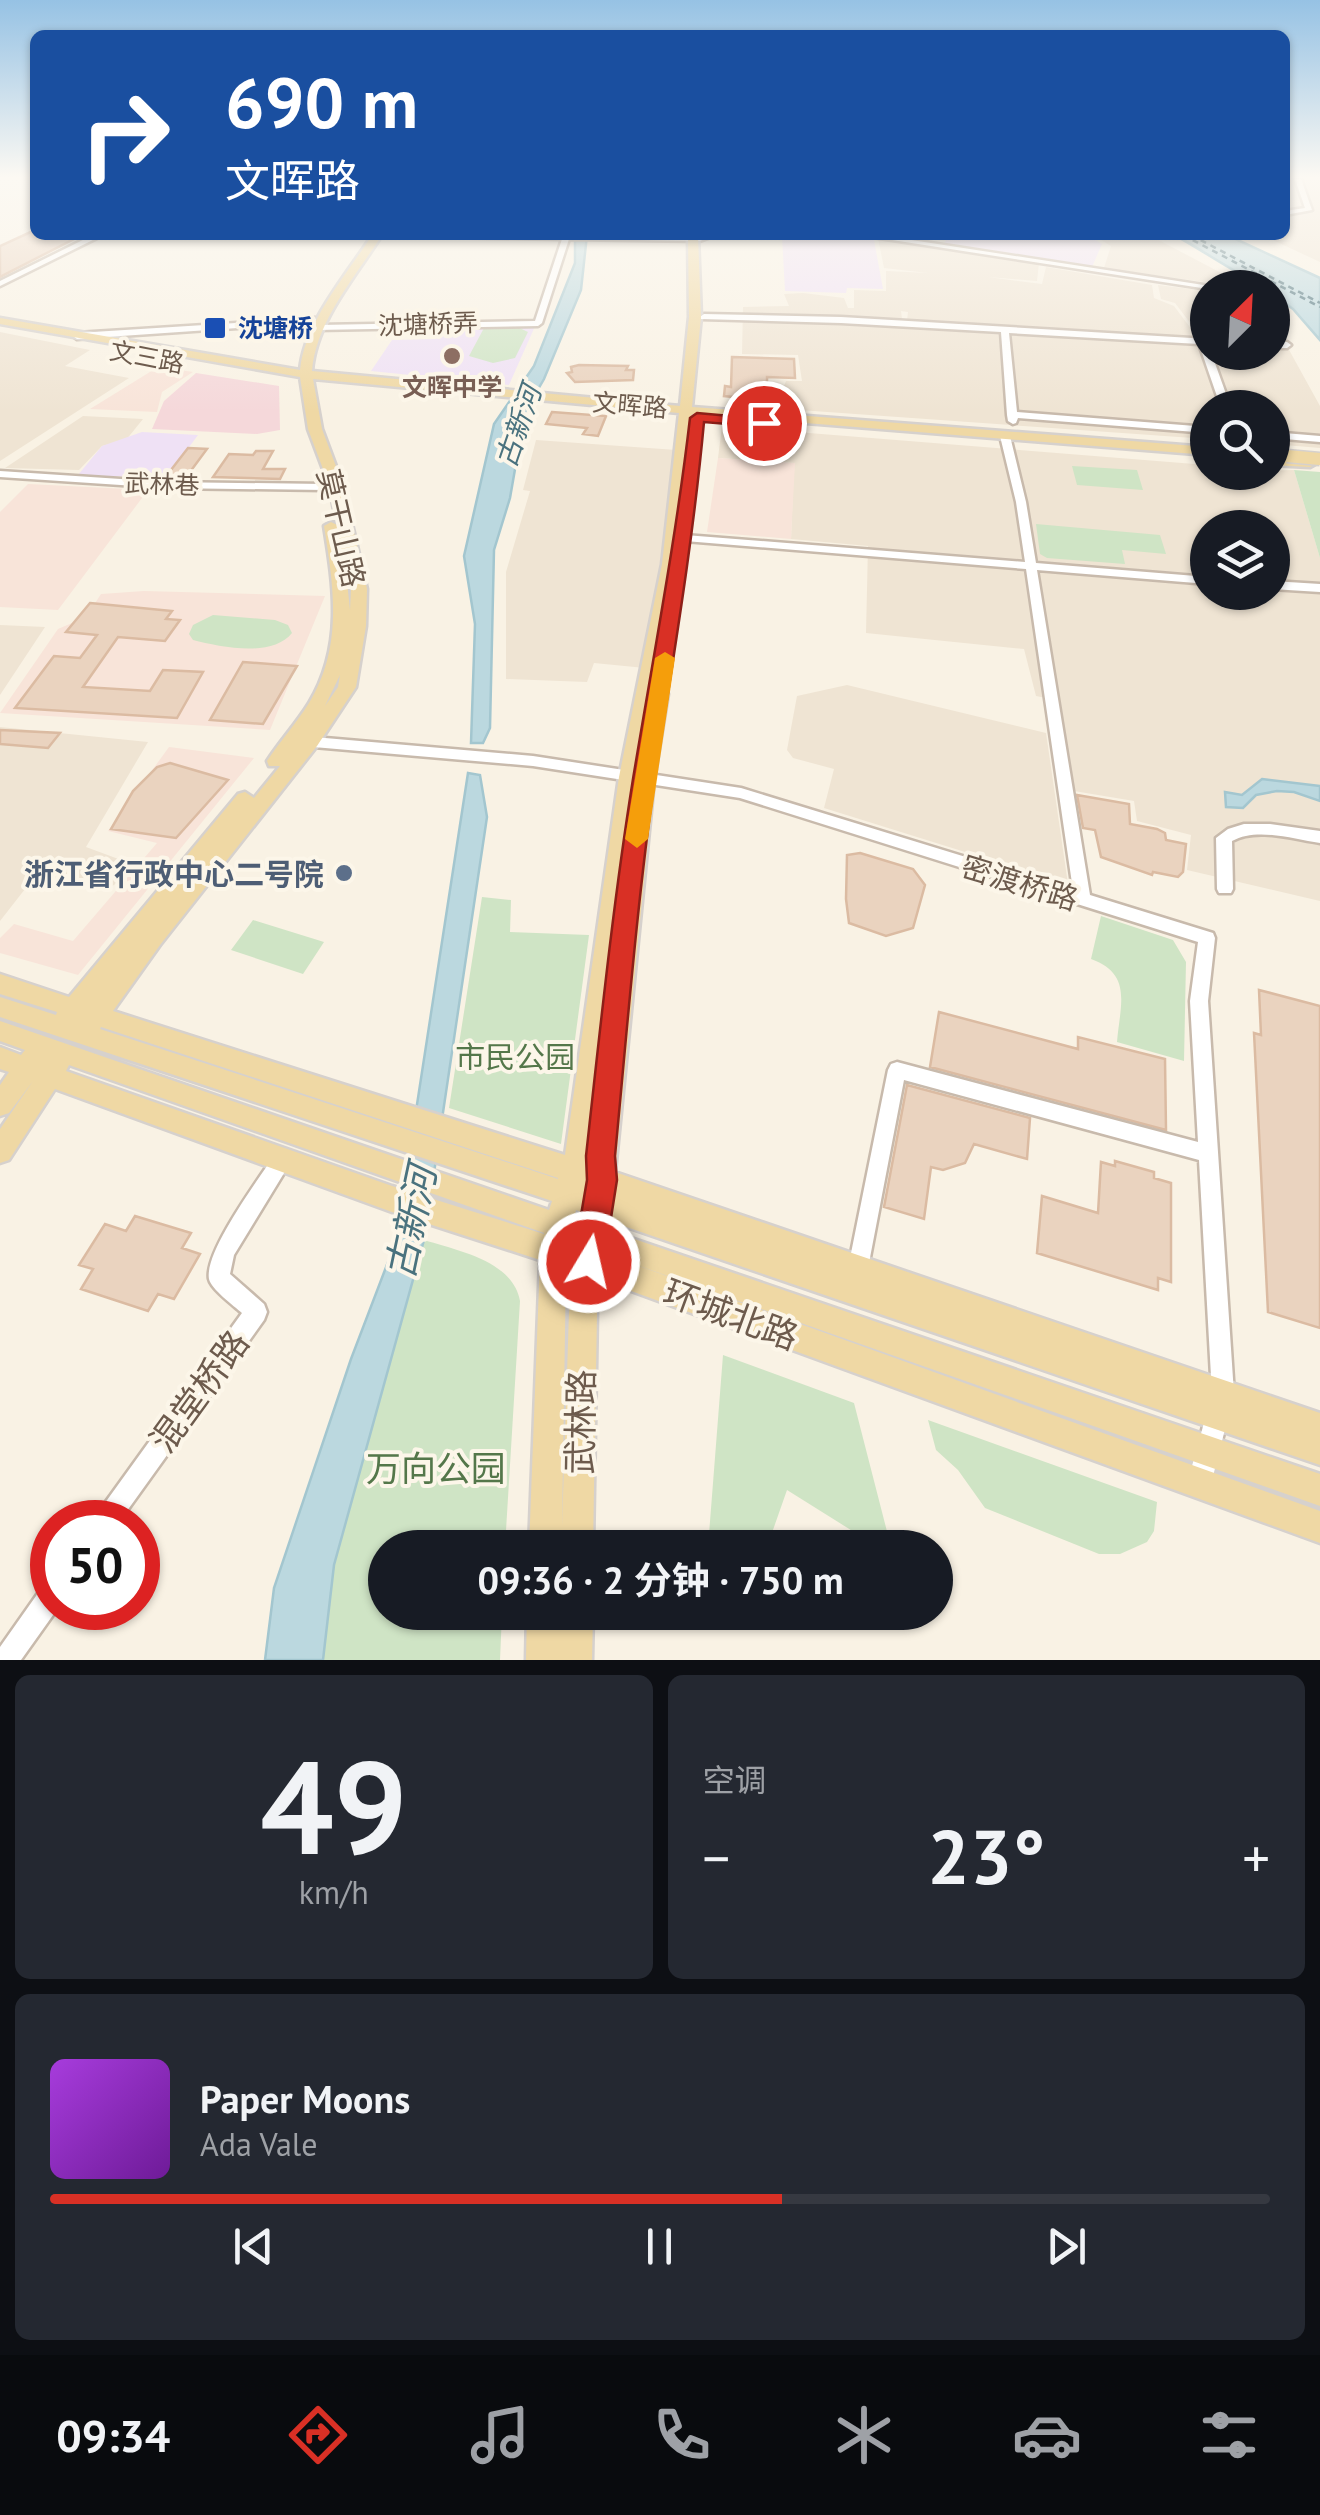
<!DOCTYPE html>
<html lang="zh">
<head>
<meta charset="utf-8">
<style>
  body { margin:0; font-family:"PT Sans","Noto Sans SC",sans-serif; background:#242831; color:#f1f3f6; height:100vh; display:flex; flex-direction:column; font-size:38px; white-space:nowrap }
  * { box-sizing:border-box; margin:0 }
  p { font-size:32px; color:#9ea1a6 }
  .icon { flex:none; width:55px; height:55px; fill:none; stroke:currentColor; stroke-width:2; stroke-linecap:round; stroke-linejoin:round }
  .map { position:relative; height:1660px; overflow:hidden }
  .side { display:flex; flex-direction:column; gap:15px; padding:15px; background:#0d0f14; flex:1 }
  .side>* { flex:none }
  .banner { position:absolute; left:30px; top:30px; width:1260px; height:210px; border-radius:15px; box-shadow:0 2px 8px #0004; background:#1a4fa0; color:#fff; overflow:hidden }
  .needle { width:65px; rotate:24deg }
  .buttons { position:absolute; left:1190px; top:270px; display:grid; gap:20px }
  .buttons a { display:grid; place-items:center; width:100px; height:100px; border-radius:50%; background:#171b24; box-shadow:0 2px 8px #0004; font-size:50px }
  .speed { position:absolute; left:30px; top:1500px; display:flex; gap:20px; font-size:50px; font-weight:700; text-align:center }
  .speed>* { display:grid; place-content:center; width:130px; height:130px; border-radius:50%; background:#171b24; box-shadow:0 2px 8px #0004; line-height:1 }
  .speed .limit { border:15px solid #d22; background:#fff; color:#111 }
  .pin { position:absolute; display:grid; place-items:center; width:85px; height:85px; color:#fff; margin:-42px; border:5px solid #fff; border-radius:50%; box-shadow:0 2px 10px #0007 }
  .me { position:absolute; width:110px; margin:-55px; rotate:9deg; stroke-linejoin:round; filter:drop-shadow(0 0 8px #0008) }
  .turn { display:flex; align-items:center; gap:35px; height:210px; padding:0 30px; font-size:45px }
  .turn .icon { width:130px; height:130px; stroke-width:2.5 }
  .turn b { display:block; font-size:70px; line-height:85px }
  .big { font-size:75px; font-weight:700; line-height:1.1 }
  .side .card { flex:1; display:flex; flex-direction:column; justify-content:center; gap:15px; min-width:0; padding:0 35px; border-radius:15px; background:#242831 }
  .side .dial { align-items:center; gap:0 }
  .dial b { font-size:130px; line-height:1 }
  .song { display:flex; align-items:center; gap:30px }
  .cover { width:120px; height:120px; border-radius:15px; background:linear-gradient(135deg,hsl(280 70% 55%),hsl(280 70% 35%)) }
  .played { height:10px; border-radius:5px; background:linear-gradient(90deg,#d93025 60%,#363941 60%) }
  .keys { display:flex; justify-content:space-around; direction:ltr }
  .heat { display:flex; justify-content:space-between; align-items:center; font-size:55px; direction:ltr }
  .side .tiles { flex:1; display:grid; gap:15px; grid-template-columns:1fr 1fr }
  .card:last-child { grid-column:span 2 }
  .trip { position:absolute; left:368px; top:1530px; width:585px; height:100px; border-radius:50px; background:#171b24; box-shadow:0 2px 8px #0004; font-weight:700; line-height:100px; text-align:center }
  .tab-bar { display:flex; height:160px; justify-content:space-around; align-items:center; background:#090b0e; color:#9ea1a6 }
  .tab-bar .icon { width:70px; height:70px }
  .tab-bar .selected { color:#d93025 }
  .tab-bar b { font-size:45px; color:#f1f3f6 }
  .map>svg:first-child { display:block }
</style>
</head>
<body>
<div class="map">
<svg width="1320" height="1660" viewBox="0 0 1320 1660">
  <rect width="100%" height="100%" fill="#f9f2e4"/>
  <path fill="#efe4d3" fill-rule="evenodd" d="M1285,179H1320V262L1262,235H1285Z
    M1093,235H1149L1227,276L1240,287L1104,268L1111,246Z
    M878,238L1039,263L1037,281L988,277L1042,284L1046,267L1152,285L1154,298L1174,306L1198,338L907,320L908,312L901,311L903,326L1207,345L1208,352H1272L1273,348H1288L1320,406V448L1273,444L1272,408H1208L1207,439L799,410L779,399L786,381H802L798,355L742,354L743,307L789,306L784,294L803,293L844,298L848,308H854V290L886,291V271L928,273L884,268Z
    M1158,285L1207,291V337H1201L1175,303L1161,299Z
    M0,332L90,350L65,366L129,378L0,461Z
    M83,416L143,419L126,440L102,446L79,470L5,468Z
    M722,426L1207,465L1208,472L1294,470L1320,558V901L1187,870L1191,835L1137,821L1134,801L1074,791L1056,700L1036,696L1024,649L866,633L868,546L791,539L794,463L718,458ZM1208,528H1272V592H1208Z
    M536,440L676,450L645,668L594,663L587,682L506,679V572L530,491L523,490Z
    M0,625L45,627L0,695Z
    M847,685L1046,733L1068,884L824,808L834,769L793,758L787,750L797,696Z
    M0,727L148,742L86,847L140,867L108,889L43,866L0,921Z"/>
  <path fill="#f8e4d9" d="M158,367L193,372L162,392L157,412L90,409Z
    M718,458L795,463L791,539L707,532Z
    M28,484L148,490L58,610L0,607V512Z
    M144,591L325,596L270,730L0,713L58,629L86,617L101,594Z
    M169,747L254,758L78,975L0,953V938L14,924L73,941L157,843L108,831Z"/>
  <path fill="#efe1f5" d="M949,235H1087L1102,244L1092,267L944,244Z
    M782,236L874,240L883,289L847,288L846,293L785,291Z
    M488,323L536,324L509,385L371,371L392,340L435,339L461,328Z
    M142,432L198,435L166,478L78,475L102,446Z"/>
  <path fill="#f5d8da" d="M196,373L279,386L280,430L257,434L152,429L164,401Z"/>
  <path fill="#cfe4c5" d="M511,324L528,332L515,358L493,363L469,356L484,328Z
    M1072,466L1137,470L1143,490L1077,485Z
    M1294,470L1320,472V558Z
    M1036,524L1160,535L1166,554L1122,550L1125,564L1047,558L1040,554Z
    M213,615L275,620L288,625L292,633C272,658 221,647 193,640L189,634L193,625Z
    M482,897L511,900L510,932L589,935L561,1144L449,1108Z
    M1101,916L1173,940L1186,962L1184,1061L1117,1042C1120,1005 1133,974 1091,959Z
    M253,920L324,942L303,974L231,950Z
    M424,1240C459,1251 513,1261 520,1301L505,1547L385,1548V1612L502,1613L500,1660H323L334,1565Z
    M723,1355L854,1403L891,1547H878L787,1490L767,1547H708Z
    M928,1420L1157,1502L1154,1531L1147,1542L1120,1554H1099L985,1508L958,1470L936,1450Z"/>
  <path fill="#bbd8df" stroke="#a3c6cf" stroke-width="2.5" d="M575,235H587L581,290L544,379L525,412L510,498L494,550L490,728L483,743H471L475,624L464,556L494,424L534,366L575,263Z
    M1174,235H1227L1320,278V340L1293,309L1273,295L1272,288C1257,288 1195,245 1174,235Z
    M468,773L480,775L487,817L424,1240L334,1565L323,1660H265L274,1588L351,1359L396,1241Z
    M1262,779L1320,786V801L1294,792L1277,791L1256,795L1243,808L1226,807L1225,792L1242,795Z"/>
  <g fill="none" stroke-linecap="round" stroke-linejoin="round">
    <path stroke="#4a727e" stroke-width="2.5" stroke-dasharray="6 5" stroke-linecap="butt" d="M1183,235L1320,307
      M1191,235L1320,303"/>
  </g>
  <path fill="#ead3bf" stroke="#dbbba2" stroke-width="2.5" d="M35,230V235L74,239L0,277V246Z
    M732,357L794,359L795,378L767,377V400L724,396L725,386L731,387Z
    M579,365L628,366L626,370H634L633,380L575,382L567,373L572,372L571,367Z
    M552,412L606,416L598,436L583,434L587,428L546,424Z
    M188,448L207,449L187,476L167,475Z
    M256,451H273L263,469H285L280,479L213,477L229,454L253,455Z
    M90,603L172,611L166,619L180,620L165,641L118,637L83,687L150,691L163,670L203,672L177,718L15,708L54,656L80,658L97,635L66,632Z
    M243,662L297,666L263,724L210,720Z
    M0,730L60,733L48,748L0,744Z
    M170,763L228,780L176,838L111,829L133,791L157,767Z
    M1077,795L1129,804L1130,824L1157,829L1165,833L1166,840L1186,844L1183,872L1178,877L1153,872L1152,875L1101,857L1095,830L1083,828Z
    M860,853L913,869L925,885L913,928L886,936L849,923L846,899L847,855Z
    M1259,990L1320,1006V1328L1268,1312L1254,1033L1261,1035Z
    M939,1012L1078,1049V1037L1165,1059L1166,1130L930,1067Z
    M907,1085L1030,1118L1027,1159L974,1144L965,1163L943,1170L931,1167L924,1219L884,1207Z
    M1115,1161L1154,1172V1178L1171,1183V1282L1158,1278V1290L1037,1253L1042,1196L1098,1213L1101,1162L1115,1166Z
    M135,1216L191,1233L182,1248L200,1254L174,1299L158,1294L148,1311L81,1289L93,1269L79,1265L105,1224L126,1231Z"/>
  <g fill="none" stroke-linecap="round" stroke-linejoin="round">
    <defs>
      <path id="minor" d="M1295,179H1301L1312,210L1285,215V211L1305,208Z
        M93,235H103L0,286V281Z
        M436,235L699,237L716,235L700,241L569,239L542,323L538,326L316,330L315,328L319,325L535,321L562,239L440,237Z
        M860,235H879L1223,288L1208,289Z
        M1272,311L1287,320V324H1281L1272,317Z
        M704,314L841,317L1208,339V352H1211L1231,408H1221L1199,344L1009,333L1017,412L1208,427V433L1018,418L1016,423L1013,424L1008,421L1007,415L1001,332L841,323L701,319L700,317Z
        M315,318L316,320L312,323L77,339L73,336L77,333Z
        M1272,342H1287L1291,345L1287,348H1272Z
        M1272,432L1320,436V442L1272,438Z
        M1005,433L1010,436L1026,502L1036,563L1208,577V584L1037,570L1090,895L1213,933L1215,938L1208,1001L1234,1394L1211,1484L1207,1492L1199,1496L1191,1492L1187,1484L1212,1394L1199,1160L904,1080L868,1268L865,1275L858,1278L851,1275L848,1268L888,1070L891,1064L897,1062L1198,1142L1190,1001L1198,942L740,798L533,766L302,746L295,741L302,736L533,756L741,788L1073,890L1026,569L685,541L679,538L685,535L1025,562L1016,502L1000,436Z
        M0,471L166,482L324,484L329,487L324,490L166,488L0,477Z
        M1272,581L1320,584V592L1272,589Z
        M1244,824H1270L1320,831V843C1292,839 1257,827 1232,841L1233,889L1231,893H1219L1217,889L1216,838L1228,829Z
        M282,1151L289,1154L292,1160L234,1255L230,1274L264,1304L267,1312L264,1320L119,1522H93L97,1514L242,1313C234,1306 211,1289 209,1279C204,1252 259,1179 275,1154Z
        M52,1583V1608H58L21,1660H0V1647L43,1586Z"/>
      <path id="major" d="M372,235H382C356,276 316,321 312,371L680,406L689,317L688,235H698L701,317L692,407L1208,447V455L692,414L678,564L655,689L665,690L668,694L654,781L615,1172L1320,1413V1465L609,1221L608,1230L1320,1474V1506L614,1257L1320,1511V1543L601,1280L597,1312L593,1548H529L540,1260L392,1212L55,1089L9,1160L0,1163V1129L33,1081L9,1113L0,1116V1085L9,1072L0,1069V1047L21,1055L25,1050L0,1041V1021L549,1210L552,1201L0,1017V997L56,1015L57,1012L0,994V974L69,997L238,794L245,792L254,798L280,766H269L267,761C280,741 296,724 309,703C343,647 334,588 324,526L331,522L337,525L329,485L308,429L300,377L0,324V318L300,370C305,321 346,276 372,235ZM313,379L679,413L662,564L619,777L565,1155L113,1011L160,945L317,746L356,687L366,626L367,589L343,485L322,429ZM344,554L351,589L350,610ZM340,675L338,687L325,706ZM101,1027L558,1178V1179L100,1029ZM69,1065L544,1233V1234L392,1186L66,1071ZM576,1210L584,1213L583,1221L574,1218ZM566,1268L575,1271L569,1312L562,1527Z
        M1272,457L1310,459L1317,463L1310,467L1272,465Z
        M527,1612H593L592,1660H526Z"/>
    </defs>
    <use href="#minor" stroke="#c8baac" stroke-width="5"/>
    <use href="#major" stroke="#d6d1cd" stroke-width="5"/>
    <use href="#minor" fill="#fff" fill-rule="evenodd"/>
    <use href="#major" fill="#efd8a4" fill-rule="evenodd"/>
    <defs>
      <path id="major-bridge" d="M1287,456L1320,459"/>
    </defs>
    <use href="#major-bridge" stroke="#d6d1cd" stroke-width="15" stroke-linecap="butt"/>
    <use href="#major-bridge" stroke="#efd8a4" stroke-width="12"/>
  </g>
  <linearGradient id="sky" x2="0" y2="1"><stop stop-color="#96c2e4"/><stop offset="0.43" stop-color="#fcf9f3"/><stop offset="1" stop-color="#fcf9f3" stop-opacity="0"/></linearGradient>
  <rect width="1320" height="412" fill="url(#sky)"/>
  <path fill="#d93025" stroke="#8d1f18" stroke-width="2.5" d="M697,413L764,419L771,423L764,427L704,422C693,542 673,659 655,777C637,903 627,1030 615,1156L617,1180L604,1262L600,1273L589,1278L578,1273L573,1262L587,1180L586,1156C600,1030 613,904 633,779C653,658 676,539 690,418Z"/>
  <path fill="#f59e0b" d="M665,652L675,658L648,839L637,848L625,839L655,658Z"/>
  <rect fill="#1a4fb4" stroke="#fcf6e9" stroke-width="4" x="203" y="316" width="24" height="24" rx="5"/>
  <circle fill="#8d6e63" stroke="#fcf6e9" stroke-width="4" cx="452" cy="356" r="10"/>
  <circle fill="#5c6f8a" stroke="#fcf6e9" stroke-width="4" cx="344" cy="873" r="10"/>
  <g text-anchor="middle" dominant-baseline="central" stroke-width="8" stroke-linejoin="round" paint-order="stroke">
    <g font-size="25" fill="#6d5b4d" stroke="#fcf6e9">
      <text transform="translate(428 324) rotate(-2)">沈塘桥弄</text>
      <text transform="translate(147 357) rotate(11)">文三路</text>
      <text transform="translate(630 405) rotate(5)">文晖路</text>
      <text transform="translate(162 484) rotate(2)">武林巷</text>
    </g>
    <g font-size="25" font-weight="bold" fill="#164399" stroke="#fcf6e9" text-anchor="start">
      <text x="238" y="328">沈塘桥</text>
    </g>
    <g font-size="25" font-weight="bold" fill="#785e54" stroke="#fcf6e9">
      <text x="452" y="387">文晖中学</text>
    </g>
    <g font-size="28" font-style="italic" fill="#4a727e" stroke="#fcf6e9">
      <text transform="translate(518 426) rotate(-71)">古新河</text>
    </g>
    <g font-size="30" fill="#6d5b4d" stroke="#fcf6e9">
      <text transform="translate(342 528) rotate(77)">莫干山路</text>
      <text transform="translate(1020 882) rotate(17)">密渡桥路</text>
    </g>
    <g font-size="30" font-weight="bold" fill="#4e5e75" stroke="#fcf6e9" text-anchor="end">
      <text x="324" y="873">浙江省行政中心二号院</text>
    </g>
    <g font-size="30" fill="#54774a" stroke="#fcf6e9">
      <text x="515" y="1056">市民公园</text>
    </g>
    <g font-size="35" fill="#6d5b4d" stroke="#fcf6e9">
      <text transform="translate(731 1314) rotate(20)">环城北路</text>
      <text transform="translate(199 1391) rotate(-54)">混堂桥路</text>
      <text transform="translate(580 1422) rotate(-89)">武林路</text>
    </g>
    <g font-size="35" fill="#54774a" stroke="#fcf6e9">
      <text x="436" y="1468">万向公园</text>
    </g>
    <g font-size="38" font-style="italic" fill="#4a727e" stroke="#fcf6e9">
      <text transform="translate(410 1222) rotate(-78)">古新河</text>
    </g>
  </g>
</svg>
<div class="buttons">
<a><svg class="needle" viewBox="-14 -14 28 28"><path d="M0-13l5 13h-10z" fill="#e53935"/><path d="M0 13l5-13h-10z" fill="#9ea1a6"/></svg></a>
<a><svg class="icon" aria-label="search" viewBox="0 0 24 24"><circle cx="10" cy="10" r="6"/><path d="M15 15l6 6"/></svg></a>
<a><svg class="icon" aria-label="layers" viewBox="0 0 24 24"><path d="M12 4l9 5-9 5-9-5zM3 14l9 5 9-5"/></svg></a>
</div>
<div class="speed"><div class="limit">50</div></div>
<div class="pin" style="left:764px;top:423px;background:#d93025"><svg class="icon" aria-label="arrive" viewBox="0 0 24 24"><path d="M6 21V4h12l-3 4 3 4H6"/></svg></div>
<svg class="me" style="left:589px;top:1262px" viewBox="-20 -20 40 40"><circle r="17" fill="#d93025" stroke="#fff" stroke-width="3"/><path d="M0-11L8 9 0 5-8 9z" fill="#fff"/></svg>
<div class="trip">09:36 · 2 分钟 · 750 m</div>
<div class="banner">
<div class="turn"><svg class="icon" aria-label="right" viewBox="0 0 24 24"><path d="M7 20v-9h11M14 6l5 5-5 5"/></svg><div><b>690 m</b>文晖路</div></div>
</div>
</div>
<section class="side">
<div class="tiles">
<div class="card dial"><b>49</b><p>km/h</p></div>
<div class="card"><p>空调</p>
<div class="heat"><a>−</a><b class="big">23°</b><a>+</a></div>
</div>
<div class="card">
<div class="song"><i class="cover"></i><div><b>Paper Moons</b><p>Ada Vale</p></div></div>
<div class="played"></div>
<div class="keys"><svg class="icon" aria-label="previous" viewBox="0 0 24 24"><path d="M18 5L8 12l10 7zM5 5v14"/></svg><svg class="icon" aria-label="pause" viewBox="0 0 24 24"><path d="M8 5v14M16 5v14"/></svg><svg class="icon" aria-label="next" viewBox="0 0 24 24"><path d="M6 5l10 7-10 7zM19 5v14"/></svg></div>
</div>
</div>
</section>
<nav class="tab-bar">
<b>09:34</b>
<svg class="icon selected" aria-label="directions" viewBox="0 0 24 24"><path d="M12 3l9 9-9 9-9-9zM9 14v-3h6M13 9l2 2-2 2"/></svg>
<svg class="icon" aria-label="music" viewBox="0 0 24 24"><path d="M9 18V5l10-2v13"/><circle cx="6" cy="18" r="3"/><circle cx="16" cy="16" r="3"/></svg>
<svg class="icon" aria-label="phone" viewBox="0 0 24 24"><path d="M5 4h4l2 5-3 2q2 4 5 5l2-3 5 2v4C11 20 4 13 5 4z"/></svg>
<svg class="icon" aria-label="climate" viewBox="0 0 24 24"><path d="M12 3v18M4 7l16 10M4 17L20 7"/></svg>
<svg class="icon" aria-label="car" viewBox="0 0 24 24"><path d="M5 17H2v-5l4-1 3-4h7l3 4 3 1v5h-3M9 17h6M6 11h13"/><circle cx="7" cy="17" r="2"/><circle cx="17" cy="17" r="2"/></svg>
<svg class="icon" aria-label="filters" viewBox="0 0 24 24"><path d="M4 7h16M4 17h16"/><circle cx="9" cy="7" r="2"/><circle cx="15" cy="17" r="2"/></svg>
</nav>
</body>
</html>
